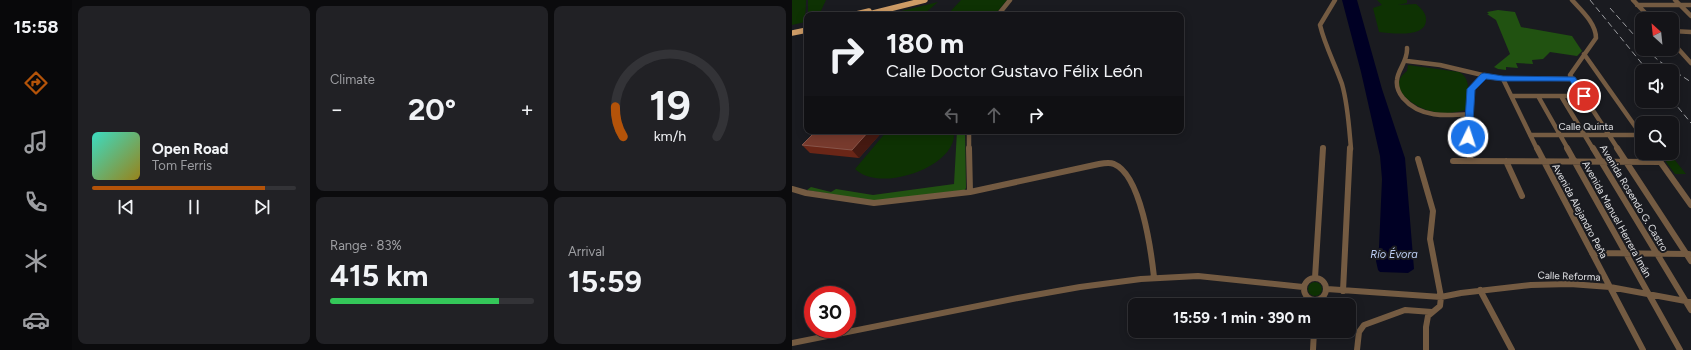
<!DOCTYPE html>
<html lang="en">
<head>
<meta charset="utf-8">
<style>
  body { margin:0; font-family:Figtree,sans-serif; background:#212125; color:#f1f3f6; height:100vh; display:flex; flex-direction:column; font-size:15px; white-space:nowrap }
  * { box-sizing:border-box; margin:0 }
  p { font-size:13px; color:#9d9ea2 }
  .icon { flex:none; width:22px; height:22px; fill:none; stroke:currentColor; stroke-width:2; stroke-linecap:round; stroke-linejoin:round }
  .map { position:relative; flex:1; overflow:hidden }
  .panel { display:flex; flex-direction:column; gap:6px; padding:6px; background:#0b0b0d; width:720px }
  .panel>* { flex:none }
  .guide { position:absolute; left:12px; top:12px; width:380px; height:122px; border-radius:8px; box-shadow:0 2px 10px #0003,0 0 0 1px #333337; background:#141418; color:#f1f3f6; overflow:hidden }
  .needle { width:26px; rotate:333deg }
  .tools { position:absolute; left:843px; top:12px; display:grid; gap:8px }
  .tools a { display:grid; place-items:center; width:44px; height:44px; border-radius:8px; background:#141418; box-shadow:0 2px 10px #0003,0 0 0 1px #333337; font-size:20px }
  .speed { position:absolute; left:12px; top:286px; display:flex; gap:8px; font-size:20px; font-weight:700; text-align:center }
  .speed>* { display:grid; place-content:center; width:52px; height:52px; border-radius:50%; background:#141418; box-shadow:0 2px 10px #0003,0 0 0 1px #333337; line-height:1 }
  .speed .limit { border:6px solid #d22; background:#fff; color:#111 }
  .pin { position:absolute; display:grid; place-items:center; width:34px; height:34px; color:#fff; margin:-17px; border:2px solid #fff; border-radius:50%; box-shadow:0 1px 4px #0007 }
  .me { position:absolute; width:44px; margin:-22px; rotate:4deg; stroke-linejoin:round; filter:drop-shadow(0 0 3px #0008) }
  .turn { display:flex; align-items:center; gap:14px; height:84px; padding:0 16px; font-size:18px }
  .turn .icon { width:52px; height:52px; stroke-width:2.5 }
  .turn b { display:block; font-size:28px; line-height:34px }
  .lanes { display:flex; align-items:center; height:38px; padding:0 16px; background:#0003; justify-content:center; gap:20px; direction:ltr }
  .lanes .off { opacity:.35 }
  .big { font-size:30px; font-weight:700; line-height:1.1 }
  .panel .widget { flex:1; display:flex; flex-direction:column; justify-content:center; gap:6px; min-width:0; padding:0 14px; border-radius:8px; background:#212125 }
  .panel .dial { align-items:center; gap:0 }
  .dial svg { height:104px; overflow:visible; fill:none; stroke:#333337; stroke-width:7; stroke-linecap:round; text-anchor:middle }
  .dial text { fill:#f1f3f6; stroke:none }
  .song { display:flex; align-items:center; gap:12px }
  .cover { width:48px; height:48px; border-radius:6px; background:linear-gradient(135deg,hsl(170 70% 55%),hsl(50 70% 35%)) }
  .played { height:4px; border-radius:2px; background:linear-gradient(90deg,#b45309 85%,#333337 85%) }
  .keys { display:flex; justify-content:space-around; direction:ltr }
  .heat { display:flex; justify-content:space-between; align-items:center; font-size:22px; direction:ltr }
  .charge { height:6px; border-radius:3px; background:linear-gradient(90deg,#34c759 83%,#333337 0) }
  .panel .tiles { flex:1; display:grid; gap:6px; grid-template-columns:repeat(3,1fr) }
  .widget:first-child { grid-row:span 2 }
  .trip { position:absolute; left:336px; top:298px; width:228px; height:40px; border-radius:8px; background:#141418; box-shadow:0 2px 10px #0003,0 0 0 1px #333337; font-weight:700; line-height:40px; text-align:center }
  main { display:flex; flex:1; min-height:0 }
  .dock { display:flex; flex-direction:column; width:72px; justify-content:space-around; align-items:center; background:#08080a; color:#9d9ea2 }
  .dock .icon { width:28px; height:28px }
  .dock .selected { color:#b45309 }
  .dock b { font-size:18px; color:#f1f3f6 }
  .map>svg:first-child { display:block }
</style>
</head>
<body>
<main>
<nav class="dock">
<b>15:58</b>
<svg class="icon selected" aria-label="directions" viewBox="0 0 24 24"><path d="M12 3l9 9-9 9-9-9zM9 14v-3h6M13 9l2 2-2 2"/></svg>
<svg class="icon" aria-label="music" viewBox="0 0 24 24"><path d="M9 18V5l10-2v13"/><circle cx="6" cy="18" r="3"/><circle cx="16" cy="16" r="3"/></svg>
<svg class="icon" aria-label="phone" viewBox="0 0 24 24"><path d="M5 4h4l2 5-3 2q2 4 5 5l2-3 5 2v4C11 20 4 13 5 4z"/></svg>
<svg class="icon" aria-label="climate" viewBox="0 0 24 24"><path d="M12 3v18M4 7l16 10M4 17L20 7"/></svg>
<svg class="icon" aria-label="car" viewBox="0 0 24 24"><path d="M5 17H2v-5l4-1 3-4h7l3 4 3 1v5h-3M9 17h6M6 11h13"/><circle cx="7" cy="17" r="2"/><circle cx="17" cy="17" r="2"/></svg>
</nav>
<section class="panel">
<div class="tiles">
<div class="widget">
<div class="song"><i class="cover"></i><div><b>Open Road</b><p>Tom Ferris</p></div></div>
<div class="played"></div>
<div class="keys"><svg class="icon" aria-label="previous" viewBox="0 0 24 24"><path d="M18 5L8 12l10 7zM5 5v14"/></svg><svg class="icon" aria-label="pause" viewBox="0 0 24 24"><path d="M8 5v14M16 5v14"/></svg><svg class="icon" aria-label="next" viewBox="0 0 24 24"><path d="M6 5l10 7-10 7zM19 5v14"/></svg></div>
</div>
<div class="widget"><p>Climate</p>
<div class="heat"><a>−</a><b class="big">20°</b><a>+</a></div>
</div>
<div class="widget dial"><svg viewBox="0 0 100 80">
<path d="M14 69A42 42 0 1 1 86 69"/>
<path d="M14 69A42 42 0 0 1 8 46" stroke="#b45309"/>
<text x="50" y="56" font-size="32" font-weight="700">19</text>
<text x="50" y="72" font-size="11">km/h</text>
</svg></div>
<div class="widget"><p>Range · 83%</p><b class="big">415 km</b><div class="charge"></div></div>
<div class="widget"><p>Arrival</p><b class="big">15:59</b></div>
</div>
</section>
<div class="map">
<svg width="899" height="350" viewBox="0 0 899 350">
  <rect width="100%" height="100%" fill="#1a1b20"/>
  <path fill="#0e3203" d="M0,0H14L13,22L0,25Z
    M16,0H34L27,15H16Z
    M169,0H215L205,12L182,15H155Z
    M585,0H615V3L606,5L624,4C629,8 634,13 634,19C635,39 599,33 587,32L581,8L590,5Z
    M146,2L131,15H93Z
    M616,65L667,72C680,78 677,98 673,110C663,113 653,114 642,112C625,109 591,89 615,71Z
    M95,131H162C167,166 88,194 63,169Z
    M872,159H882L894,174H883Z
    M516 289a7 7 0 1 1 14 0a7 7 0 1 1-14 0Z"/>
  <path fill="#215211" d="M706,10L723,12L729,27L780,36L790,51L785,56L758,52L751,59L740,60L741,64L724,63L726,68L714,67V70L706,69L702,67L718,54L704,20L695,14H697L695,12Z
    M165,131H173L174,188L172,191L93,200H71L15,190L19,187L39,192L44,189L81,195L162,184Z"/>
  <path fill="#000024" d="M550,0H565L590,89L613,158L622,269L616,273L588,272L586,270L584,261L587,247L590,179L588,156L569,72Z"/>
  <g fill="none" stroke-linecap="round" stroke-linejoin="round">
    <path stroke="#745b42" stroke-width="4.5" d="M543,0L528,25C533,46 543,64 550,84C556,105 557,127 559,149
      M780,0C789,10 804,23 804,38L778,75L826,149
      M841,0L859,19
      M883,0L899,16
      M845,5H899
      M206,15L218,0
      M880,31L899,32
      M880,42L899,63
      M615,48C616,61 606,69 605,80C604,87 607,93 611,98C628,118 654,116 678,114
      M792,54L850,136
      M615,61L648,65L703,78L780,79
      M711,79L745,149
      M720,96H792
      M746,96L776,149
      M769,96L801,149
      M177,131V149
      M738,135H849
      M676,149L675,142L678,92L692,76"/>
    <path stroke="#745b42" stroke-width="6" d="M177,148L178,192L307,164C312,163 318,162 322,164C349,175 359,250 362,277
      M676,148L679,161
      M745,148L851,350
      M775,148L888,350
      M801,148L899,310
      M825,148L899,261
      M862,153L899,205
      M626,159L641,211L638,239L649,297L648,306L636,316L634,327V350
      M661,161L868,162
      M714,161L730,196
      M0,189L14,193L82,203L178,192
      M800,253L897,254
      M512 289a11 11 0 1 1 22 0a11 11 0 1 1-22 0Z
      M523,278L531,148
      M535,289L649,297L669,293L739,285L778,284L818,287L899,302
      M688,290L720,350
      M551,291L558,148
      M0,343L226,298L288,287L349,279L406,276L511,287
      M521,350L522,331
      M565,350L567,332L572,325L613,310L640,312"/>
    <path stroke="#ce9c66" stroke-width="5.5" d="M60,15L77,11
      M73,15L133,0
      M0,33L15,30"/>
    <path stroke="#9c9da0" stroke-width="1" stroke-dasharray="6 3.5" stroke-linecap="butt" d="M798,0L856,71
      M818,8L850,44
      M854,49L867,61L899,82
      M880,100L899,123"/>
  </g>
  <path fill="#6a2617" d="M24,131H91L67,158L18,153L10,145Z"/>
  <path fill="#451911" d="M77,131H91L67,158L60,150Z"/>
  <path fill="#773a2d" stroke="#87554a" d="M24,131H77L60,150L10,145Z"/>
  <path fill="#1a73e8" stroke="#114b97" d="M692,73L711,76L780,77H783L796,96L792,99L789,98L778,81H711L694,79L683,90L680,137L676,140L672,137L675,89L689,74Z"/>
  <g text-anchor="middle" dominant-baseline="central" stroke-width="4" stroke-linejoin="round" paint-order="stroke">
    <g font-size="10" fill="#e1e2e5" stroke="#1a1b20">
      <text x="794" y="126">Calle Quinta</text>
      <text transform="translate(842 198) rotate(59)">Avenida Rosendo G. Castro</text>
      <text transform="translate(788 211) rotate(62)">Avenida Alejandro Peña</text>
      <text transform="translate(825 219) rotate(61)">Avenida Manuel Herrera Imán</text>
      <text transform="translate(777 276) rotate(2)">Calle Reforma</text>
    </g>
    <g font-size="11" font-style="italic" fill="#bdcff4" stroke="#1a1b20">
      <text x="602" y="254">Río Évora</text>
    </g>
  </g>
</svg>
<div class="tools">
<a><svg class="needle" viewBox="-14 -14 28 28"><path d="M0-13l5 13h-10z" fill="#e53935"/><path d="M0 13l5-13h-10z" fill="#9d9ea2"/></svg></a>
<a><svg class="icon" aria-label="sound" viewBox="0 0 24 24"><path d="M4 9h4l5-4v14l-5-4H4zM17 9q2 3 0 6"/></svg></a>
<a><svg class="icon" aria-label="search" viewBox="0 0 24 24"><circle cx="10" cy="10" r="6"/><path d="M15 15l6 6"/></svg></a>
</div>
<div class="speed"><div class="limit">30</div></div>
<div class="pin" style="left:792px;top:96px;background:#d93025"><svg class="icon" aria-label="arrive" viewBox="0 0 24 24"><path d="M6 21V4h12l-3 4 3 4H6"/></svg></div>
<svg class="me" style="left:676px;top:137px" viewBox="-20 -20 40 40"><circle r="17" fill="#1a73e8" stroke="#fff" stroke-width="3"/><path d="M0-11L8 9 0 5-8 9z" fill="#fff"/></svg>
<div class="trip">15:59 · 1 min · 390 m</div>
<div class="guide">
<div class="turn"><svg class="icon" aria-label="right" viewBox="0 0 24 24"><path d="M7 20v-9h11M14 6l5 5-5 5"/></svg><div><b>180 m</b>Calle Doctor Gustavo Félix León</div></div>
<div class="lanes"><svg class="icon off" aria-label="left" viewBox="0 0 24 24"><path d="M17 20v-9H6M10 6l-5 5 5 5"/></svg><svg class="icon off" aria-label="ahead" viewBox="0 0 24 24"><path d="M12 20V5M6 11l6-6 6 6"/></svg><svg class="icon" aria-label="right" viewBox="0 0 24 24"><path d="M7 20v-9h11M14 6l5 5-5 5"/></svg></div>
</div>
</div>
</main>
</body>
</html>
